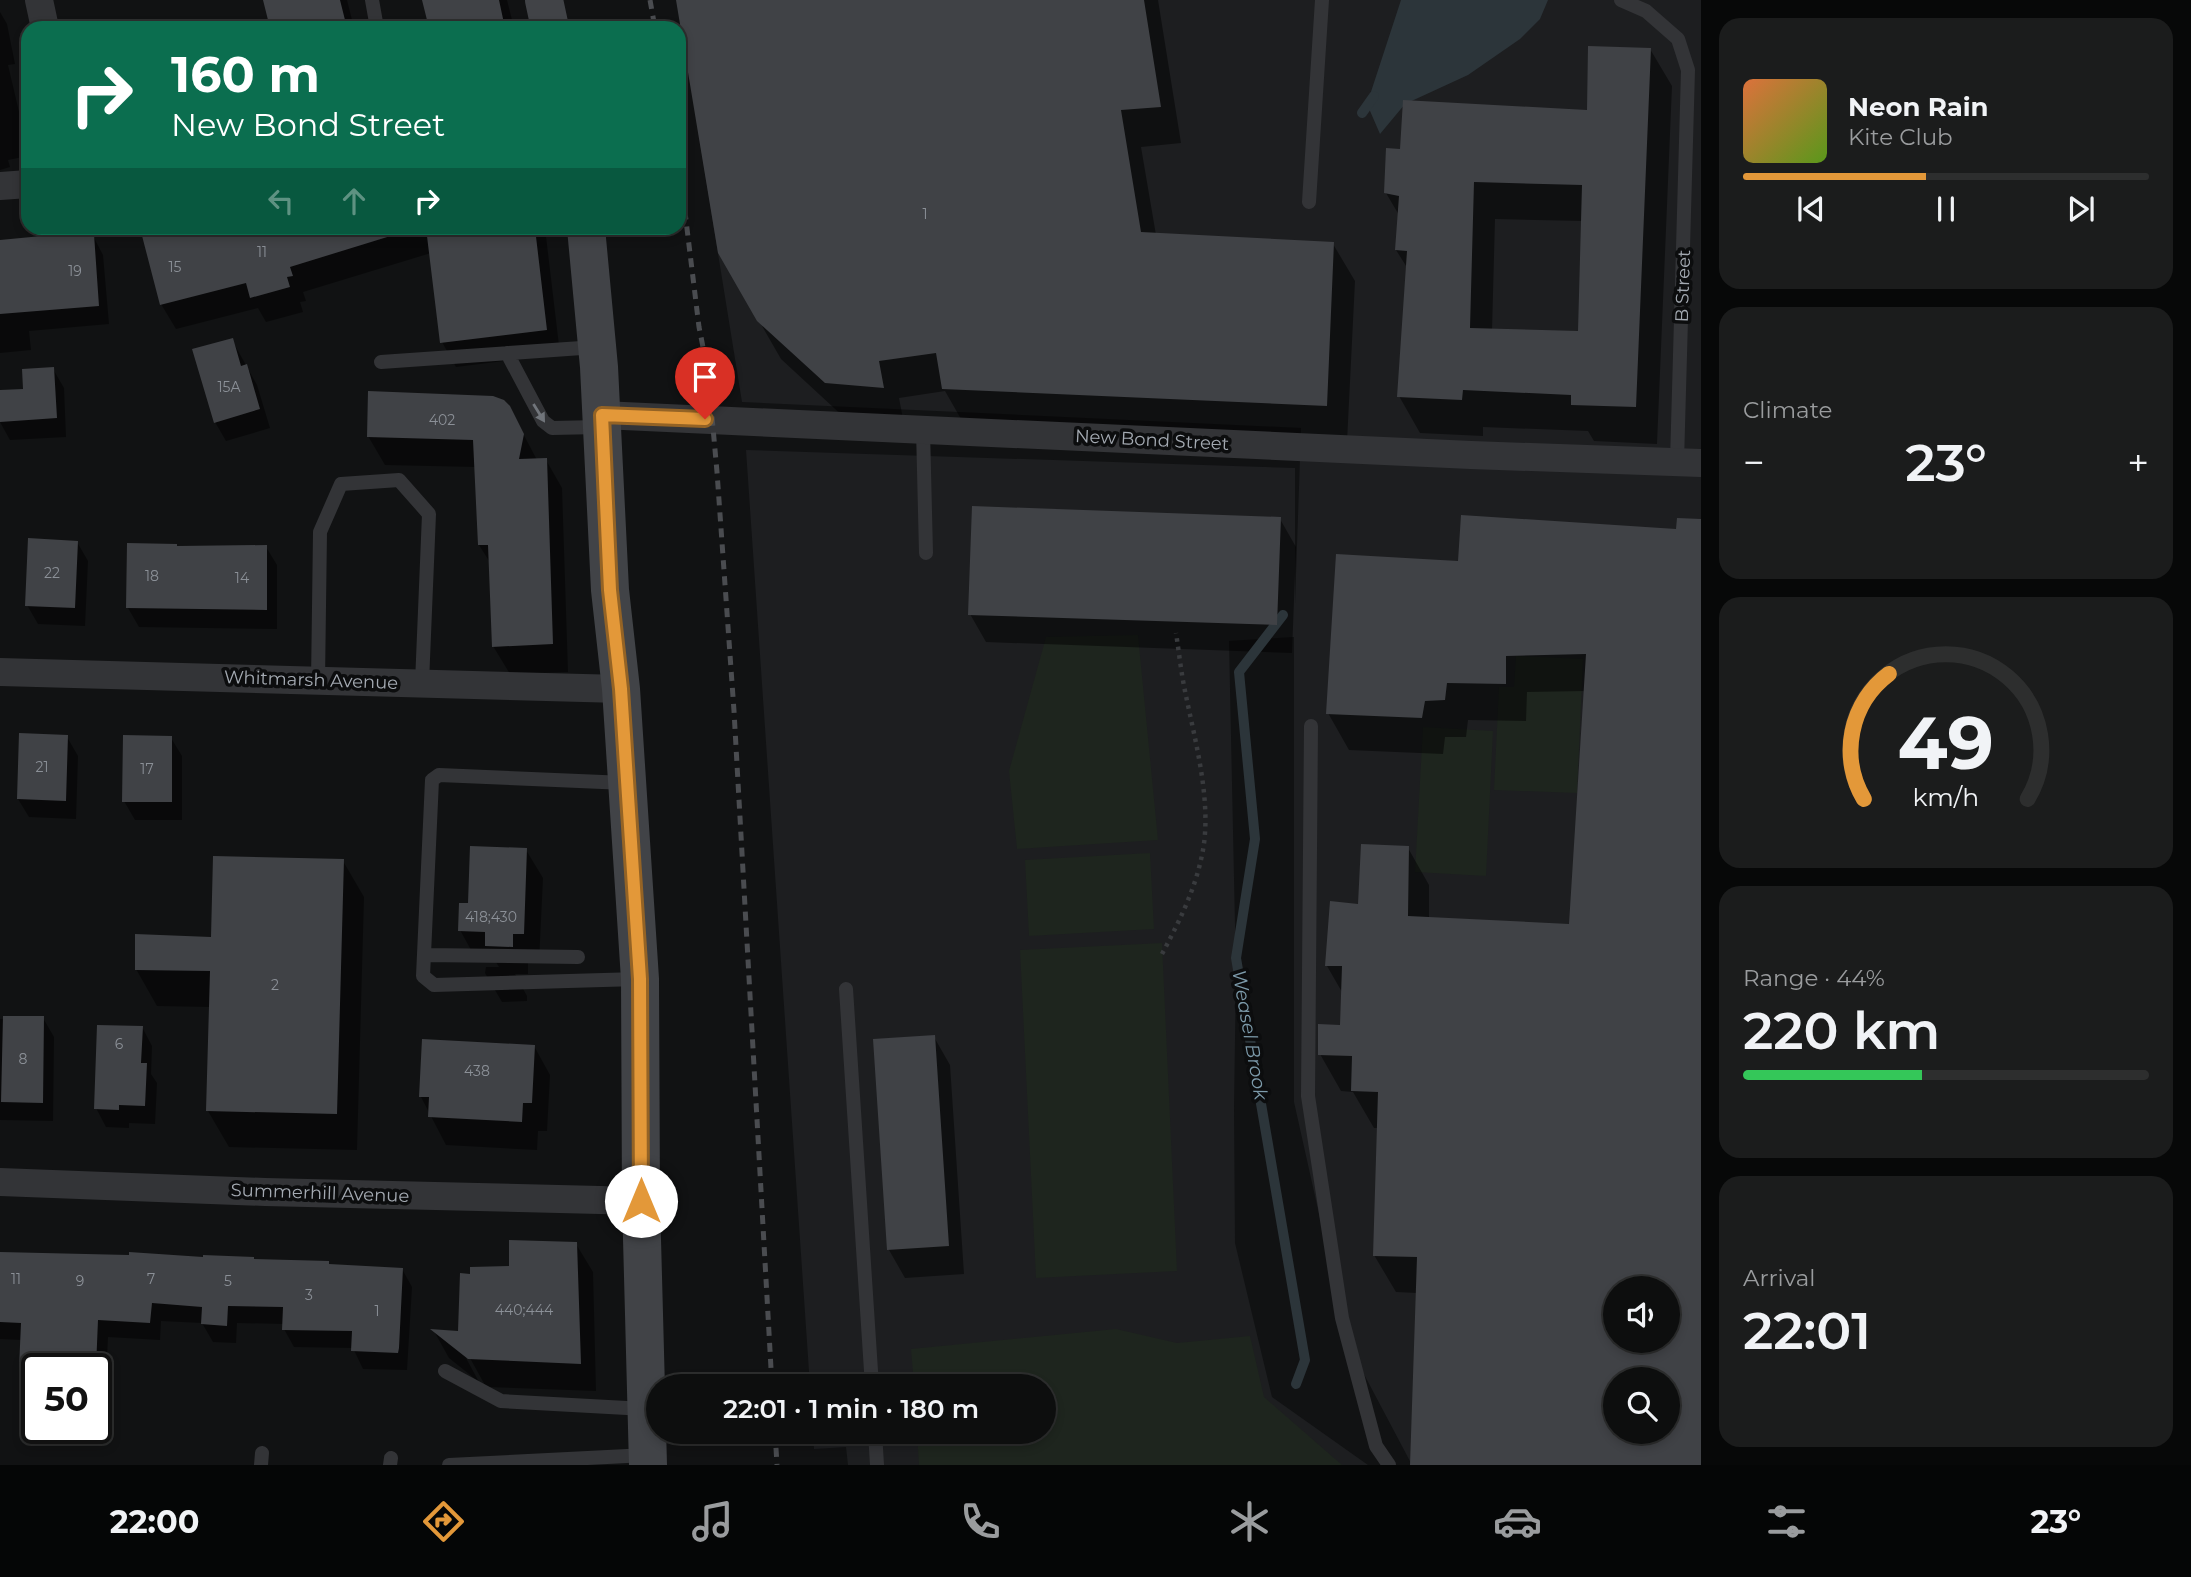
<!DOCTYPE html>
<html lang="en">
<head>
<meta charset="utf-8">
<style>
  body { margin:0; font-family:Montserrat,sans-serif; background:#1b1c1c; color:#f1f3f6; height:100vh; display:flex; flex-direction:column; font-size:26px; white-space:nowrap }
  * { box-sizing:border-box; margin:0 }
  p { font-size:23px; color:#9a9c9e }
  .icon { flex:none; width:38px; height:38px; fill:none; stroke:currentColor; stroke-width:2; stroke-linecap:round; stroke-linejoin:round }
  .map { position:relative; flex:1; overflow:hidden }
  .panel { display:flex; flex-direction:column; gap:18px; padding:18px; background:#070808; width:490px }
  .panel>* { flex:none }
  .top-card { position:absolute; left:21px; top:21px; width:665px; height:214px; border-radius:21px; box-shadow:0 4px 10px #0003,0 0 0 2px #2d2e2e; background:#0b6e4f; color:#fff; overflow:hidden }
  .fabs { position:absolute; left:1603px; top:1276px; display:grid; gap:14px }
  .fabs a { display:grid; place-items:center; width:77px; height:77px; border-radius:50%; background:#0d0e0e; box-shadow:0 4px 10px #0003,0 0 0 2px #2d2e2e; font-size:35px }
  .speed { position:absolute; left:21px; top:1353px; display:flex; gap:14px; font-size:35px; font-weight:700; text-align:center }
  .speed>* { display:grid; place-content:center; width:91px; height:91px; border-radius:50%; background:#0d0e0e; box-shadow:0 4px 10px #0003,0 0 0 2px #2d2e2e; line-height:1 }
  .speed .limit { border:4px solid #111; border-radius:10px; background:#fff; color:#111 }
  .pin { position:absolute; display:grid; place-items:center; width:60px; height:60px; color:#fff; margin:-72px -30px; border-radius:50% 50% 50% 0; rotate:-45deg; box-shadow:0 0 7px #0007 }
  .pin .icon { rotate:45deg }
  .me { position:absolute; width:77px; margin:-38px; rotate:0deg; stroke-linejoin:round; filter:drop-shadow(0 0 5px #0008) }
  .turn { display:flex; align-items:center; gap:24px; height:147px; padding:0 35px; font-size:32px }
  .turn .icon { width:91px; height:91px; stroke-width:2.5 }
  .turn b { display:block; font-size:49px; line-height:60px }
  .lanes { display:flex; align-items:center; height:66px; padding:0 35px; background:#0003; justify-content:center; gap:35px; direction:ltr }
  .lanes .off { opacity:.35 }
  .big { font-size:52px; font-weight:600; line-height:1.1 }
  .panel .widget { flex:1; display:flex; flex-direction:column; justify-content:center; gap:10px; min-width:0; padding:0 24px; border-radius:21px; background:#1b1c1c }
  .panel .dial { align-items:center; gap:0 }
  .dial svg { height:182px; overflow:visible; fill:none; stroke:#2d2e2e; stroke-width:7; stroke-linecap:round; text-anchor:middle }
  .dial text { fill:#f1f3f6; stroke:none }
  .song { display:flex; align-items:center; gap:21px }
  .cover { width:84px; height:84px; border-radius:10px; background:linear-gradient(135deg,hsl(20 70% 55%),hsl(90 70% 35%)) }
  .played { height:7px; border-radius:4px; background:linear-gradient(90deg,#e39839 45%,#2d2e2e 45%) }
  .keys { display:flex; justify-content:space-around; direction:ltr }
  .heat { display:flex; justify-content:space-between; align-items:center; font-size:38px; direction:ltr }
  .charge { height:10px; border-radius:5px; background:linear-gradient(90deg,#34c759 44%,#2d2e2e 0) }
  .trip { position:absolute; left:646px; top:1374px; width:410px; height:70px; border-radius:35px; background:#0d0e0e; box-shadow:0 4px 10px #0003,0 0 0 2px #2d2e2e; font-weight:600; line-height:70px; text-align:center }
  .tabs { display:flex; height:112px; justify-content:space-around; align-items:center; background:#050606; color:#9a9c9e }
  .tabs .icon { width:49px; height:49px }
  .tabs .active { color:#e39839 }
  .tabs b { font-size:32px; color:#f1f3f6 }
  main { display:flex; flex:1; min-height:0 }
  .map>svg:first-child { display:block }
</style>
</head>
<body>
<main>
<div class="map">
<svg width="1701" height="1465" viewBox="0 0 1701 1465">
  <rect width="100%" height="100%" fill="#111213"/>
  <path fill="#1d1e20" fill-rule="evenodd" d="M677,0H1701V1465H1412L1348,1344L1294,1102V637L1229,641L1236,972L1234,1108L1235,1243L1272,1397L1368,1465H848L846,1447L814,1449L813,1432H1043V1386H810L746,450L1295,468V604L1301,428L742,402ZM1615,1288H1668V1340H1615ZM1615,1379H1668V1432H1615Z"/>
  <path fill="#1e251e" d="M1138,635L1158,840L1017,849L1009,771L1046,637Z
    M1516,656L1583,659L1577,793L1494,790L1499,687H1514Z
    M1423,727L1493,731L1486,876L1415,872Z
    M1150,853L1154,929L1029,936L1025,860Z
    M1162,943L1177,1271L1036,1278L1020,950Z
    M1116,1329L1177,1343L1250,1336L1264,1397L1342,1465H919L917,1432H1043V1386H914L911,1349Z"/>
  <path fill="#2c353a" d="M1401,0H1548L1540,19L1520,39L1468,75L1405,104L1380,134L1367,104Z"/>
  <path fill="#0007" fill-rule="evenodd" d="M265,0H347L354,28H272Z
    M424,0H507L514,28H431Z
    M678,0H1158L1181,143L1141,147L1156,235L1333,244L1355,281L1347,442L965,426L945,391L899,398L904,424L847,420L781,359L720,253Z
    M0,12L7,24L15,64L8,65L28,150V156L8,160L10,167L0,170Z
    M1650,49L1672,86L1657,444L1594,441L1588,431L1483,427V436L1420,433L1399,396L1408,269L1396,250L1399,215L1386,193L1402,150L1588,112ZM1495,219L1583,221L1580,333L1492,331Z
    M142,228H545L560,354L456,367L442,342L431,253L303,292L306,301L300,302L303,312L266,322L258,308L176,329L161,304Z
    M93,236L103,255L109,324L29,331L31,350L0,353V241Z
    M232,340L257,385L270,428L226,441L215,422Z
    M53,369L64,388L66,437L10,440L0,422V392L25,390Z
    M509,407L537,460H546L562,488L568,672L510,674L493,646L491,564L479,545L476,467L385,465L368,436Z
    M1280,519L1296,547L1292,653L986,642L970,614Z
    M1701,521V1465H1412L1417,1293L1396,1292L1374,1255L1378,1128H1374L1353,1092L1341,1091L1320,1054L1341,1027L1342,992L1327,966L1359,906L1408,848L1429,885V919L1570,926L1585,691L1527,692L1526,721L1468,720L1466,737H1445L1443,754L1349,750L1328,713L1459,563L1678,530ZM1615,1288H1668V1340H1615ZM1615,1379H1668V1432H1615Z
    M77,542L88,561L85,626L38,624L27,605Z
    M266,547L277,565V629L139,627L128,608L177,548Z
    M67,737L78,756L76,819L29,817L18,799Z
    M171,738L182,756V820H135L124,801Z
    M526,850L543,878L539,962H528V974H515L527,996V1001L502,1002L485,973L486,967H499L494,959H476L460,930L470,905Z
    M343,861L364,897L357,1150L229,1147L208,1111L210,1007L157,1006L136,969L212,939Z
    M43,1018L54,1037L53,1121L0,1120V1019Z
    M142,1027L152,1046L151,1074L157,1083L155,1124L129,1123V1128L106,1127L96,1108Z
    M934,1037L950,1065L964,1274L905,1278L889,1250L875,1041Z
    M534,1046L550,1075L547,1131H538L537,1150L446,1145L421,1097Z
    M576,1244L593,1272L596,1391L486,1387L470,1358H466L479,1382L449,1358L434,1331L459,1332L471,1276L510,1268Z
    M0,1254L328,1263L330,1266L402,1269L412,1287L407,1370L363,1369L353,1348L294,1347L284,1329V1324L237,1323L236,1343L213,1342L202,1323L161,1321L160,1340L108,1337L104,1417H96V1368H37V1411L30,1410L20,1392L22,1340L0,1339Z"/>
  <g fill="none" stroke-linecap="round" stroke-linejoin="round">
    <path stroke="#2c353a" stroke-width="10" d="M1362,113L1374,96
      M1283,615L1239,672L1255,839L1236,958L1305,1360L1296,1384"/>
  </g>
  <path fill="#404246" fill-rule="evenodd" d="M263,0H340L347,28H270Z
    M422,0H499L505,28H429Z
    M676,0H1144L1161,107L1121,110L1141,232L1334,242L1327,406L942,389L936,353L879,361L884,388L825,383L757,321L718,253Z
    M1588,46L1651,48L1636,407L1571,405V395L1463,390L1462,400L1397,397L1407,251L1395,250L1399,196L1384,193L1386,148L1400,149L1403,100L1587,110ZM1474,182L1582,185L1578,331L1470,328Z
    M140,228H396L397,234L290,267L293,276L287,277L290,287L250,298L246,283L160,305Z
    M426,228H535L547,330L440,343Z
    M73,233V236L94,234L99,306L0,314V240Z
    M233,338L241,366L247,364L260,409L214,423L192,349Z
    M54,367L57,418L0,422V390L23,389L22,369Z
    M368,391L493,396L504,400L510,406L524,434L519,459L547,458L553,644L492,647L488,545H478L473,440L367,437Z
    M972,506L1281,517L1277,625L968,615Z
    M1461,515L1676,529L1677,518L1701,519V1465H1410L1417,1257L1373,1256L1378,1092L1351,1091L1352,1056L1318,1055V1024L1340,1025L1342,966H1325L1330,901L1358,904L1361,844L1409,846L1408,916L1569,924L1586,654L1506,656V684L1447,683L1445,700L1425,701L1422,718L1326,714L1336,554L1458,561ZM1615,1288H1668V1340H1615ZM1615,1379H1668V1432H1615Z
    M28,538L78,541L75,608L25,606Z
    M127,543L177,544V546L267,545V610L126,608Z
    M19,733L68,735L66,801L17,799Z
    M123,735L172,736V802H122Z
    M470,846L527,848L524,934H513V947L485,946V932L458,931L459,903H468Z
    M213,856L344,859L337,1114L206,1111L210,971L135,970V934L211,937Z
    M3,1016H44L43,1103L1,1102Z
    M97,1025L143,1026L141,1063H147L145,1106L119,1105V1110L94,1109Z
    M935,1035L949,1246L887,1250L873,1039Z
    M422,1039L535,1045L532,1103H523L522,1122L428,1117L429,1097H419Z
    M509,1240L577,1242L581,1364L468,1359L430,1329L458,1331L460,1273L470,1274V1267L509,1266Z
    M0,1252L129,1255V1252L203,1257V1255L254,1257V1259L329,1261V1264L403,1268L399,1348L398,1353L351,1351L352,1331L282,1330L283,1307L228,1306L227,1326L201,1324L202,1307L152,1303L150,1323L98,1320L96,1368H19L21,1323L0,1322Z"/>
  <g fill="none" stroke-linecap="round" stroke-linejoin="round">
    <path stroke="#393b3e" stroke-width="4.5" stroke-dasharray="3.5 5" stroke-linecap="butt" d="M1162,954C1179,922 1195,890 1202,855C1213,804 1195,741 1185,691C1181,672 1179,652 1176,633"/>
    <path stroke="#333437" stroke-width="14" d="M372,0L377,28
      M1621,0L1646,11L1678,39L1688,70L1677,462
      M1309,202L1322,0
      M507,353L543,421L552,428L599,427
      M381,362L596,347
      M923,429L926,553
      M318,681L320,532L341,484L399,480L429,514L422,683
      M1311,726L1308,1096L1342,1318L1376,1446L1389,1465
      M626,783L439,775L432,780L423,976L434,985L638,979
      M424,955L578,957
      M846,989L872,1386
      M445,1371L501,1401L645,1409
      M875,1432L877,1465
      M261,1465L262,1453
      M390,1465L391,1458
      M449,1465L647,1455"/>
    <path stroke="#333437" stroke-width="28" d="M39,0L45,28
      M0,186L28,184
      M602,415L1471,455L1701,463
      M0,672L621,689
      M0,1182L265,1192L641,1201"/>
    <path stroke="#414347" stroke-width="38" d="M544,0L550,28
      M586,228L599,367L610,590L621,689L640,979L641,1201L648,1465"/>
    <path stroke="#4a4c50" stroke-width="5" stroke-dasharray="9 7" stroke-linecap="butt" d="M650,0L655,28
      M679,163L699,327L708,372L717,472L734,711L772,1386
      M775,1432L777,1465"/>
  </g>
  <defs><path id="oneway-solid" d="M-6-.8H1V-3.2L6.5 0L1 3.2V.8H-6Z" transform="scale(1.75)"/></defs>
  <use fill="#71757b" href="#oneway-solid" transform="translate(539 413) rotate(58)"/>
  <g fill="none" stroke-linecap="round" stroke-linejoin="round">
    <defs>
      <path id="route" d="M641,1201L640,979L621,689L610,590L602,415L705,419"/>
    </defs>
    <use href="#route" stroke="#946325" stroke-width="18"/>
    <use href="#route" stroke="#e39839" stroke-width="12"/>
  </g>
  <g text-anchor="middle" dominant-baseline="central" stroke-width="7" stroke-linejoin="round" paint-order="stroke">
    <g font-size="14" fill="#8b9097">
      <text x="925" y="214">1</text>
      <text x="262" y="252">11</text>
      <text x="175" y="267">15</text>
      <text x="75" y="271">19</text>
      <text x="229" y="387">15A</text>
      <text x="442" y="420">402</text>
      <text x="52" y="573">22</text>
      <text x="152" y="576">18</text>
      <text x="242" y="578">14</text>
      <text x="42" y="767">21</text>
      <text x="147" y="769">17</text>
      <text x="491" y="917">418;430</text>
      <text x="275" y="985">2</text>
      <text x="119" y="1044">6</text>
      <text x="23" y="1059">8</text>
      <text x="477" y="1071">438</text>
      <text x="16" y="1279">11</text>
      <text x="151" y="1279">7</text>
      <text x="80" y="1281">9</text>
      <text x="228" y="1281">5</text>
      <text x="309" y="1295">3</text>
      <text x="524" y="1310">440;444</text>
      <text x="377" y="1311">1</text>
    </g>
    <g font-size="18" fill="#a4aab2" stroke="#0c0d0e">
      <text transform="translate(1683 286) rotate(-88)">B Street</text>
      <text transform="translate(1152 440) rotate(3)">New Bond Street</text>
      <text transform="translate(311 680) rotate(2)">Whitmarsh Avenue</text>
      <text transform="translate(320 1193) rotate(2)">Summerhill Avenue</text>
    </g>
    <g font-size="19" font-style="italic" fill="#7d9bab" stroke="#0c0d0e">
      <text transform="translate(1250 1035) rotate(80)">Weasel Brook</text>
    </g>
  </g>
</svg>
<div class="fabs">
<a><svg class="icon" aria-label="sound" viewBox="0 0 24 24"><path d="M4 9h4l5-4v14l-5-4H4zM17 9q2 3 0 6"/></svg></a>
<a><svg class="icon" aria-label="search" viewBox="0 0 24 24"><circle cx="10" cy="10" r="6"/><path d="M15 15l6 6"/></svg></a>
</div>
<div class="speed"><div class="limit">50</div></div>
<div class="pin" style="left:705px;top:419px;background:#d93025"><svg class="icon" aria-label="arrive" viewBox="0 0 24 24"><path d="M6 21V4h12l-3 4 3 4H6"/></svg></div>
<svg class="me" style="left:641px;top:1201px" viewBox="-20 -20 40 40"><circle r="19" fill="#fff"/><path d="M0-13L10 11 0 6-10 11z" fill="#e39839"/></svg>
<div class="trip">22:01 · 1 min · 180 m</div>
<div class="top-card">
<div class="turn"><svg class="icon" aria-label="right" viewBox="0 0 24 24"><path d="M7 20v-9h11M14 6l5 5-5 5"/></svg><div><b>160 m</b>New Bond Street</div></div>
<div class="lanes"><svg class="icon off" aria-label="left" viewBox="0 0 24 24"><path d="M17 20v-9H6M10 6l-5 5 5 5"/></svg><svg class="icon off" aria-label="ahead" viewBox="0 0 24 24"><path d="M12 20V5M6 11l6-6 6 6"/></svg><svg class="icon" aria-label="right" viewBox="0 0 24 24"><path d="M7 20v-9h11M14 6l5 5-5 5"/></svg></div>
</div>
</div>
<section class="panel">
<div class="widget">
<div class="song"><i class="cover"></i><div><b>Neon Rain</b><p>Kite Club</p></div></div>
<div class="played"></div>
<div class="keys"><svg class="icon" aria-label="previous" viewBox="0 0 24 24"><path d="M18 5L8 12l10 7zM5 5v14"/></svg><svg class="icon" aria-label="pause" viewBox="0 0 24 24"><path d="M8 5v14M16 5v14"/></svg><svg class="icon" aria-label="next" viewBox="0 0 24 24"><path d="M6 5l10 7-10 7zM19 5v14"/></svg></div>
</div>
<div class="widget"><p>Climate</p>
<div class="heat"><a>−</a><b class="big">23°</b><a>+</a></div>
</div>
<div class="widget dial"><svg viewBox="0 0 100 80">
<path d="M14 69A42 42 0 1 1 86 69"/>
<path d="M14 69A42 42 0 0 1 25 14" stroke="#e39839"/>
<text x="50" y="56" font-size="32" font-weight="700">49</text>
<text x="50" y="72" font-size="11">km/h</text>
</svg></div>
<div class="widget"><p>Range · 44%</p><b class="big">220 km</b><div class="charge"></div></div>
<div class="widget"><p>Arrival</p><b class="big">22:01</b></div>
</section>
</main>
<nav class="tabs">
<b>22:00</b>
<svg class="icon active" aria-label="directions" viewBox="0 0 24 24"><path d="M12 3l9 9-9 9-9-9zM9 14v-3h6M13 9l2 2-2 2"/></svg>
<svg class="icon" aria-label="music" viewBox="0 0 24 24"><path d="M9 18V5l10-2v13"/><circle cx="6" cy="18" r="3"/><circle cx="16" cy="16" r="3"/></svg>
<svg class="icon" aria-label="phone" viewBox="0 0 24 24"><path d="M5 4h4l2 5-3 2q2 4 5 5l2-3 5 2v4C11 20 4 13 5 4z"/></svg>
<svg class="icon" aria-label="climate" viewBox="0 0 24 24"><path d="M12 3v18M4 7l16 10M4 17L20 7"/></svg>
<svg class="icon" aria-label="car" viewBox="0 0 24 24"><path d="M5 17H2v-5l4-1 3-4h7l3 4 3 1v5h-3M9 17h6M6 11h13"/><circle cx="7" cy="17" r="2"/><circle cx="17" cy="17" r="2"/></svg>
<svg class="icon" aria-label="filters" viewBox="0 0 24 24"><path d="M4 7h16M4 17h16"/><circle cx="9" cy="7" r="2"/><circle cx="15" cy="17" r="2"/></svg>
<b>23°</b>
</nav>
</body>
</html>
